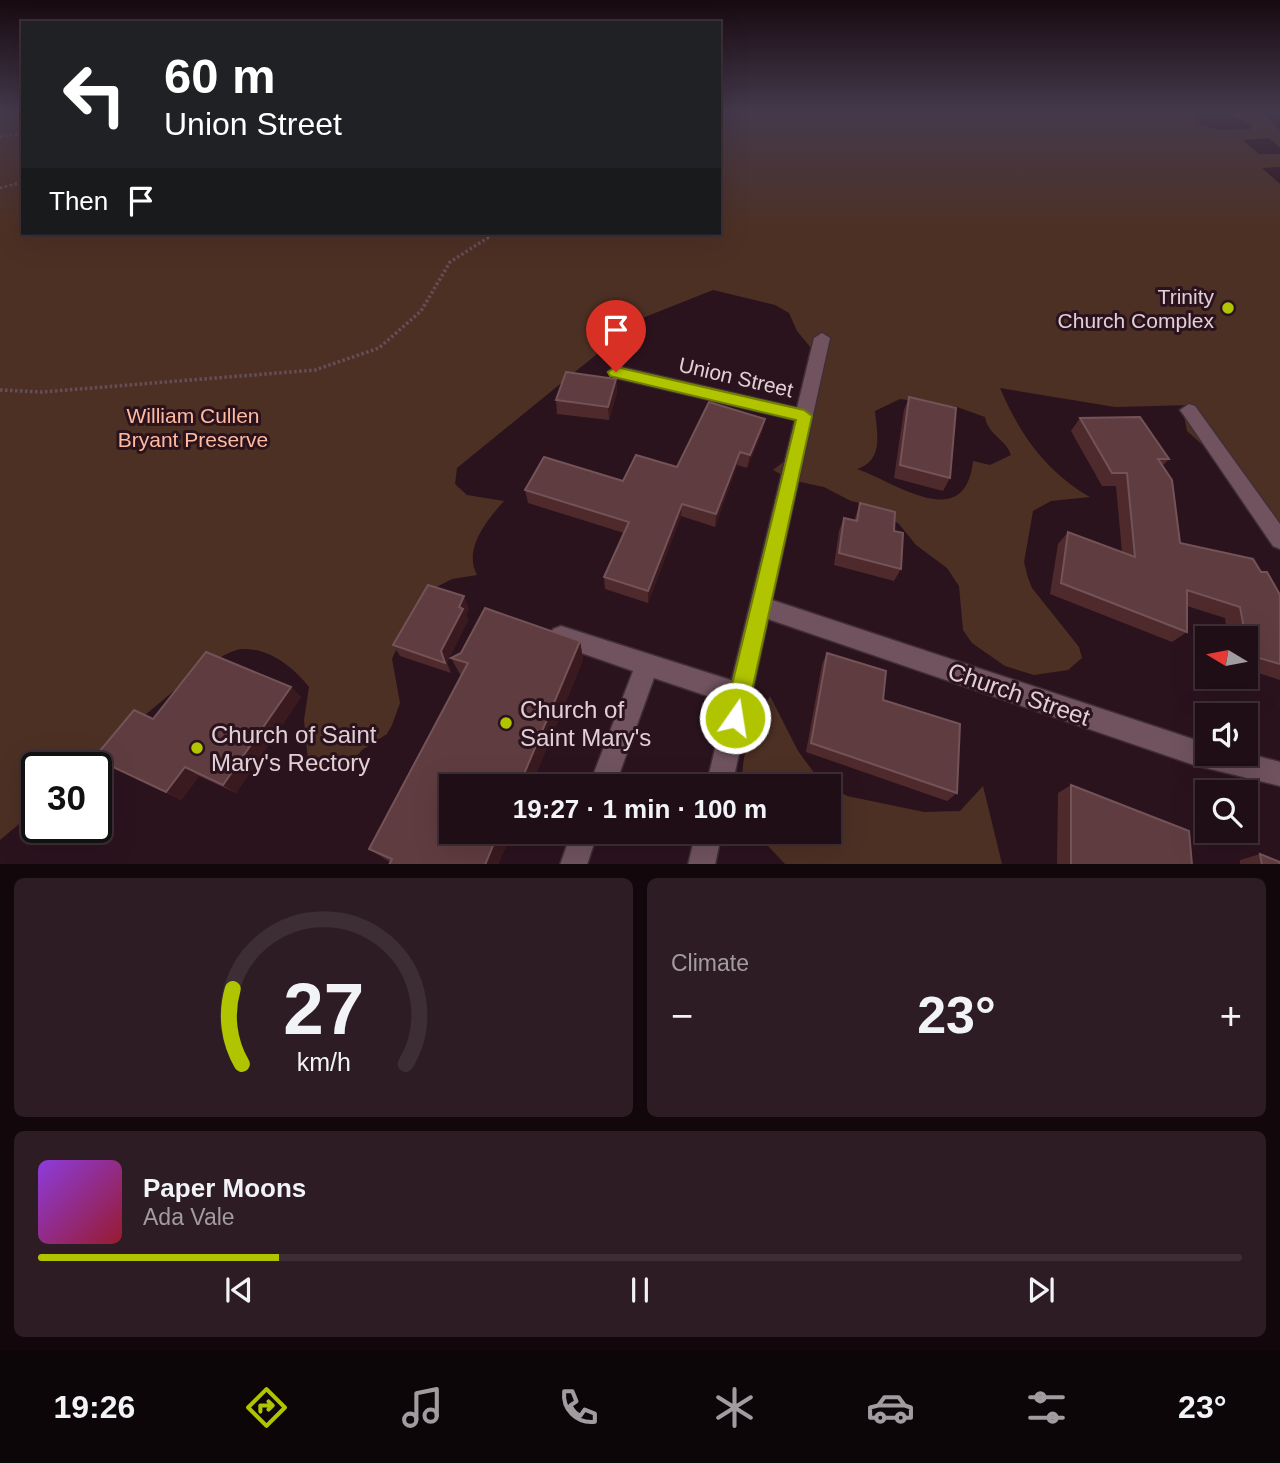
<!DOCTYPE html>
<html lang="en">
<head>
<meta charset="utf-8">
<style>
  body { margin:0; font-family:Arial,sans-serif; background:#2d1c23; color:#f1f3f6; height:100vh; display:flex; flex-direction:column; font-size:26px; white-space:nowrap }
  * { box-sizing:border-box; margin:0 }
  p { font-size:23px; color:#a29ca1 }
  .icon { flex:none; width:38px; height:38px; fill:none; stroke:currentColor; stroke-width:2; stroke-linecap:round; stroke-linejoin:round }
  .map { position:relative; height:864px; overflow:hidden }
  .panel { display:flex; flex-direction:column; gap:14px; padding:14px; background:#12080c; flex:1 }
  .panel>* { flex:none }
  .guide { position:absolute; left:21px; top:21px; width:700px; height:214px; border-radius:0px; box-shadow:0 7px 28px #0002,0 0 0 2px #3d2e35; background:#202124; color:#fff; overflow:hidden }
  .needle { width:46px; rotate:280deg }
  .controls { position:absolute; left:1195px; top:626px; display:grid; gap:14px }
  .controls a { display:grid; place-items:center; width:63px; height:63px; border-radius:0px; background:#200e16; box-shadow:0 7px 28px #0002,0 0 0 2px #3d2e35; font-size:35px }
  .speed { position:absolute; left:21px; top:752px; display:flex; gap:14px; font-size:35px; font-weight:700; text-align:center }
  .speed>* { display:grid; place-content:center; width:91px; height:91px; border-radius:50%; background:#200e16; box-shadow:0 7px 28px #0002,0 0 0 2px #3d2e35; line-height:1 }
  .speed .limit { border:4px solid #111; border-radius:10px; background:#fff; color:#111 }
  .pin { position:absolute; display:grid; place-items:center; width:60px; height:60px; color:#fff; margin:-72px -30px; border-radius:50% 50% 50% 0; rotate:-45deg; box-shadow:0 0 7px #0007 }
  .pin .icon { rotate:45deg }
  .me { position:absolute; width:77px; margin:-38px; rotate:13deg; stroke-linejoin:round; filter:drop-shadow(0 0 5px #0008) }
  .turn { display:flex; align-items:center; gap:24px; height:147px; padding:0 28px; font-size:32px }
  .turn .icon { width:91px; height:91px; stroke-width:2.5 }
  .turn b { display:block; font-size:49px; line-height:60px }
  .then { display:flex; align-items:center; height:66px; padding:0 28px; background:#0003; gap:14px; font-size:26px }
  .big { font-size:52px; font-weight:600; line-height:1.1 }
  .panel .tile { flex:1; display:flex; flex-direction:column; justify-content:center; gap:10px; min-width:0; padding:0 24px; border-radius:10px; background:#2d1c23 }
  .panel .dial { align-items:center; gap:0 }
  .dial svg { height:182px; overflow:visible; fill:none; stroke:#3d2e35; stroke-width:7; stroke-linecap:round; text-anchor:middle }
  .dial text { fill:#f1f3f6; stroke:none }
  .song { display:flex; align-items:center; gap:21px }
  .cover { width:84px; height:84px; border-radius:10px; background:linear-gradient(135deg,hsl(270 70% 55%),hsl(350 70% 35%)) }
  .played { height:7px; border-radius:4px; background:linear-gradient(90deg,#b0c500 20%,#3d2e35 20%) }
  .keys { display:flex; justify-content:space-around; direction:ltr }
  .heat { display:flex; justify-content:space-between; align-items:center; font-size:38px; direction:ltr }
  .panel .tiles { flex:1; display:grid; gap:14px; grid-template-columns:1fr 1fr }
  .tile:last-child { grid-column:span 2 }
  .trip { position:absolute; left:439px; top:774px; width:402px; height:70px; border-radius:0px; background:#200e16; box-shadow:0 7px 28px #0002,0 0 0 2px #3d2e35; font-weight:600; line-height:70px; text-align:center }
  .tab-bar { display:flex; height:112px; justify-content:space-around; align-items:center; background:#0d0609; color:#a29ca1 }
  .tab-bar .icon { width:49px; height:49px }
  .tab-bar .current { color:#b0c500 }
  .tab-bar b { font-size:32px; color:#f1f3f6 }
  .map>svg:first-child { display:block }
</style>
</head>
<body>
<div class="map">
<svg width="1280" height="865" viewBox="0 0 1280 865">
  <rect width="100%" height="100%" fill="#2b131e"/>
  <path fill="#4d3024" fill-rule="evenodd" d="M0,110H23V233H719V110H1192L1200,125L1219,130L1251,129L1252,125L1219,110H1260L1280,131V148L1269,138L1243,140L1259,154H1280V167L1262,168L1280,184V538L1223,463L1187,431L1184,416L1192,405L1115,407L1000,388C1019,433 1046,472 1090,497L1051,501L1033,511L1024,562L1028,578L1032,588L1079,647L1082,658L1068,670L1034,675L1005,666L972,643L963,630L959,586L947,568L916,545L899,524L876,507L851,501L824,487L791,480L773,470L790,457L816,354L797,331L789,313L775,305L713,290L640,319L457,468L455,484L467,495L504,501C487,520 463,549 477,575L452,579L421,595L392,659L400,703L392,725L387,734L362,750L349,766L324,773L313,768L308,761L304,720L309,687C293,667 270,648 242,649C212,650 113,745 85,768H37V809L0,840ZM900,399L957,407L985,417C988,435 1006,439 1011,455L990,465L973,461C965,535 895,482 857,469C884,460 877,434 875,411Z
    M770,696L798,751L818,778L847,796L924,812L960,811L983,786L1002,864H785L754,831H830V786H743C739,752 755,726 770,696Z"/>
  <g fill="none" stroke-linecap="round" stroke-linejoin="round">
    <defs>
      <path id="service" d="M561,626L740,683L748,687L752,695L748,703L740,707L654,678L615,786H589L633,671L553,643L550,636L553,629Z
        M572,831H598L587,865H560Z"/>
      <path id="minor" d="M822,333L830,338L772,600L1208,744V754L1246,753L1280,762V786L1194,765L768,619L732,786H706L795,420L616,378L608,372L616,366L797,408L814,338Z
        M1189,404L1195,406L1280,524V549L1273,546L1183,414L1180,410Z
        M696,831H722L715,865H688Z"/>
    </defs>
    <use href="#service" stroke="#402e35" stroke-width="3"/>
    <use href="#minor" stroke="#402e35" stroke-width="3"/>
    <path stroke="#654e58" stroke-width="2.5" stroke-dasharray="2.5 2.5" stroke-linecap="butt" d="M0,137L23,134
      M0,188L23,182
      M487,238L495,233"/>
    <path stroke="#654e58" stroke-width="3.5" stroke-dasharray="2.5 2.5" stroke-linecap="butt" d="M0,390L42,392L315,370L379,348L421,311L450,262L489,237"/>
    <use href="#service" fill="#70535f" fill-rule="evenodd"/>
    <use href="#minor" fill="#70535f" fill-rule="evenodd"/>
  </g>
  <path fill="#4f2a2d" d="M616,379L617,392L609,420L557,414L556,400Z
    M909,397L950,478L943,491L894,478L904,410Z
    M1080,418L1169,459L1162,466L1180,543L1261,572L1280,595V680L1246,669V639H1228L1225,618L1187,606V632L1172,642L1050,594L1058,544L1068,532L1122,552L1116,486H1102L1071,431Z
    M765,419L762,432L747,468L737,465L715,527L681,516L648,603L605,589L604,577L624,533L528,503L525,490L623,481L677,467Z
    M860,503L901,569L894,581L834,565L839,531L844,518L854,521Z
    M469,608L466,615L468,620L447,662L451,673L400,656L393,645Z
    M580,641L583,660L531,786H452V831H512L498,865L390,862L369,849L461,676L451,658Z
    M827,653L883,700L957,793L947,801L806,752L822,664Z
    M291,687L301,697L236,793L199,776L181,800L111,766L153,719Z
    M1071,785L1192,865H1057L1058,793Z
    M1260,854L1280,865H1240V860Z"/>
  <path fill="#3a1a1f" d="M616,379L617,392L609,420L608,407Z
    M765,419L762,432L747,468L750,455Z
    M740,452L737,465L715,527L716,514Z
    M682,504L681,516L648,603V591Z
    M464,596L469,608L466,615L468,620L447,662L451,673L441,651L459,607Z
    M580,641L583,660L531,786H519Z
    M291,687L301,697L236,793L223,785Z
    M185,767L199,776L181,800L166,792Z
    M499,831H512L498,865H485Z"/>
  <path fill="#5f3c3f" stroke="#735357" stroke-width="2" d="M566,372L616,379L608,407L556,400Z
    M909,397L956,408L950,478L900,465Z
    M709,402L765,419L750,455L740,452L716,514L682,504L648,591L604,577L629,522L525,490L544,457L623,481L636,455L677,467Z
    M1140,417L1169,459H1158L1172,480L1180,543L1253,559L1261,572H1267L1280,595V664L1249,655L1240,607L1187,590V632L1061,583L1068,532L1135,557L1127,473H1112L1080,418Z
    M860,503L895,512L894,531L903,533L901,569L839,553L844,518L857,521Z
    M428,585L464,596L459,607L463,609L441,651L445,663L393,645Z
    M485,608L580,641L519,786H452V831H499L485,865H389L392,859L369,849L468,663L451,658L461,653Z
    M206,652L291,687L223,785L185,767L166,792L94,758L134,710L153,719Z
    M827,653L886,671L883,700L960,724L957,793L811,743Z
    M1071,785L1189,831L1192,865H1071Z
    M1260,854L1280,862V865H1262Z"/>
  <linearGradient id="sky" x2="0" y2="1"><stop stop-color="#180a10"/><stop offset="0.48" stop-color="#44394c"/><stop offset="1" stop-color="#44394c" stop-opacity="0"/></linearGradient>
  <rect width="1280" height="231" fill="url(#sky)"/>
  <path fill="#b0c500" stroke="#728000" stroke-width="2" d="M616,367L804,410L812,416L746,718L742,725L735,729L727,725L724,718L796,420L610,376L608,372Z"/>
  <g fill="#b0c500" stroke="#2b131e" stroke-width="2.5">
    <circle cx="1228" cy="308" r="7"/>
    <circle cx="506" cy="723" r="7"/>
    <circle cx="197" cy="748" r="7"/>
  </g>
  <g text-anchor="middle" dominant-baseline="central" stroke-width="6" stroke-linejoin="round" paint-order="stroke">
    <g font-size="21" fill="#e1cfd6" stroke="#2b131e" text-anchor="end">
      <text x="1214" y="296">Trinity<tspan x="1214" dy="24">Church Complex</tspan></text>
    </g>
    <g font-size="21" fill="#e1cfd6" stroke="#2b131e">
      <text transform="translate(736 377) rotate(13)">Union Street</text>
    </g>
    <g font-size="21" fill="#ffba9e" stroke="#2b131e">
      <text x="193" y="415">William Cullen<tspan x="193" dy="24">Bryant Preserve</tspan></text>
    </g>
    <g font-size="24" fill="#e1cfd6" stroke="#2b131e">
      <text transform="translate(1019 694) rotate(19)">Church Street</text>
    </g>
    <g font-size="24" fill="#e1cfd6" stroke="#2b131e" text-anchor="start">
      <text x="520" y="709">Church of<tspan x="520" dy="28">Saint Mary's</tspan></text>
      <text x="211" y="734">Church of Saint<tspan x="211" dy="28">Mary's Rectory</tspan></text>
    </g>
  </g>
</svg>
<div class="controls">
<a><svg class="needle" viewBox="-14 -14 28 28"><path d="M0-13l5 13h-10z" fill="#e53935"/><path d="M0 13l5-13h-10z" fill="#a29ca1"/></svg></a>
<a><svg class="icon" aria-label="sound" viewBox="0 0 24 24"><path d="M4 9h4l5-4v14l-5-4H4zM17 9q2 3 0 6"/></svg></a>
<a><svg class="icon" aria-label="search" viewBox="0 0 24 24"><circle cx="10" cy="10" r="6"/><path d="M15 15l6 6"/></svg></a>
</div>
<div class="speed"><div class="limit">30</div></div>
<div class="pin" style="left:616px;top:372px;background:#d93025"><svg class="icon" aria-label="arrive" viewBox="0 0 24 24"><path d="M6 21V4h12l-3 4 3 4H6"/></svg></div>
<svg class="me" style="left:735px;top:718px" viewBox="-20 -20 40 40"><circle r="17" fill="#b0c500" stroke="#fff" stroke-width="3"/><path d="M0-11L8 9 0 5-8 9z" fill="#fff"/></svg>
<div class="trip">19:27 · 1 min · 100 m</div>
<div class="guide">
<div class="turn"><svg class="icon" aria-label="left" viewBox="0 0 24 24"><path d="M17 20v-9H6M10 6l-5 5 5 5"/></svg><div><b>60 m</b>Union Street</div></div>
<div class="then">Then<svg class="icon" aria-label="arrive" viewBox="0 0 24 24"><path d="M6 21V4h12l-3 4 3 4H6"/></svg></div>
</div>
</div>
<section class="panel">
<div class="tiles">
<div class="tile dial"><svg viewBox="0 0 100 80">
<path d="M14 69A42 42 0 1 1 86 69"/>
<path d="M14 69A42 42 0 0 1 10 36" stroke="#b0c500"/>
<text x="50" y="56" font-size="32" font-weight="700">27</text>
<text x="50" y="72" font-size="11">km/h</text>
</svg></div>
<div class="tile"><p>Climate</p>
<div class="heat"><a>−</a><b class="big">23°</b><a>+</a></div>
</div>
<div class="tile">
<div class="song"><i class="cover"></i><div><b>Paper Moons</b><p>Ada Vale</p></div></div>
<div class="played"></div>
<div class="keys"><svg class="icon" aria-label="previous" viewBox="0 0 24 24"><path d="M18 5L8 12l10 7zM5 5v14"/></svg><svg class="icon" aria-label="pause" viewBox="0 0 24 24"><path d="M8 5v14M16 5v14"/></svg><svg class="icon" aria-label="next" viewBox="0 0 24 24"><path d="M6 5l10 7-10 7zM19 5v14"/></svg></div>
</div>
</div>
</section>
<nav class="tab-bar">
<b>19:26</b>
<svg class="icon current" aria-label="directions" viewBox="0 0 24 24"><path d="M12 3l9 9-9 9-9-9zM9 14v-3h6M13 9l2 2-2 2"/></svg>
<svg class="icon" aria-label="music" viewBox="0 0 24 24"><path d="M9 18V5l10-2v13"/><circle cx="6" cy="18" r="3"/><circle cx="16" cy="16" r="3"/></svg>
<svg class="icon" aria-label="phone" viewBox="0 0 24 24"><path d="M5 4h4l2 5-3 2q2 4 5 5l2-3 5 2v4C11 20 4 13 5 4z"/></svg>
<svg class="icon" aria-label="climate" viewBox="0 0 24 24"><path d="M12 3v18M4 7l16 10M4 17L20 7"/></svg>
<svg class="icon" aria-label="car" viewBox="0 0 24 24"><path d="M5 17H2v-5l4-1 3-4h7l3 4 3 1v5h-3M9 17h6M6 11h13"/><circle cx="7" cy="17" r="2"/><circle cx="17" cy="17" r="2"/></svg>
<svg class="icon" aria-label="filters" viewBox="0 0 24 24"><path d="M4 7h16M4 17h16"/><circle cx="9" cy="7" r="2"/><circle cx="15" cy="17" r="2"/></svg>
<b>23°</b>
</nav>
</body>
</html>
